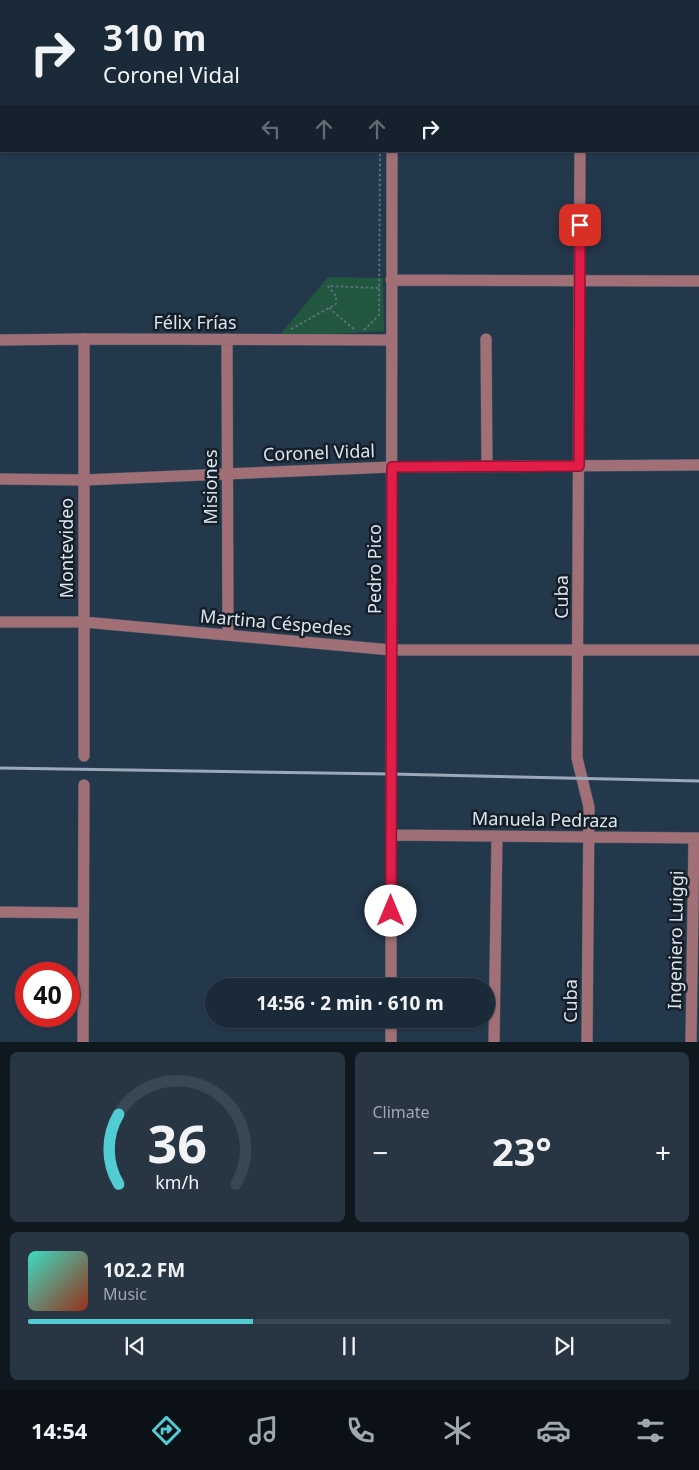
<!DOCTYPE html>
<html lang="en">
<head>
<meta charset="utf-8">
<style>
  body { margin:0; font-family:"Noto Sans",sans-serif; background:#283643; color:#f1f3f6; height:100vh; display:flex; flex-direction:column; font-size:19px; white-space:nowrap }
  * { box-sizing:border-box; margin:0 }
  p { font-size:16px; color:#a0a7ae }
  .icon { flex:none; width:28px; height:28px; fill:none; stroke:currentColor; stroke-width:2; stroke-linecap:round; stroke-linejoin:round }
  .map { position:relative; height:1042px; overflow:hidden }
  .sheet { display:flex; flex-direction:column; gap:10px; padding:10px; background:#0f171f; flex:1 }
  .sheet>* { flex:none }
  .guide { position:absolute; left:0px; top:0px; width:700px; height:152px; box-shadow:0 1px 4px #0004,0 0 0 1px #394653; background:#1b2a38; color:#f1f3f6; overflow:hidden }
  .speed { position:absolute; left:15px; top:962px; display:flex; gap:10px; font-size:25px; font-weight:700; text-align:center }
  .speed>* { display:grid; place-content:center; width:65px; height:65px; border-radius:50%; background:#1b2a38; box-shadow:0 1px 4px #0004,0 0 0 1px #394653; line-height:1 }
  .speed .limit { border:8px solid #d22; background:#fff; color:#111 }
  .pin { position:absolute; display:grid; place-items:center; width:42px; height:42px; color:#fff; margin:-21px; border-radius:10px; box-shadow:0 2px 8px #0006 }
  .me { position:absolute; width:55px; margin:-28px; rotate:0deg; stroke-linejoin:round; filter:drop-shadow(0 0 4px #0008) }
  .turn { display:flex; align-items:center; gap:18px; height:105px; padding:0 20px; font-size:22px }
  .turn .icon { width:65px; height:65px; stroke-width:2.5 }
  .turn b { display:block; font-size:35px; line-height:42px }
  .lanes { display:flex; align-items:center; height:48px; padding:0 20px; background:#0003; justify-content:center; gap:25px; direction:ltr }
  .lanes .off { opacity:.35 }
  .big { font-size:38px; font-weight:700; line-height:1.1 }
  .sheet .card { flex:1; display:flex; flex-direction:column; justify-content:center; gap:8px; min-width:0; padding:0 18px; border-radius:8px; background:#283643 }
  .sheet .dial { align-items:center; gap:0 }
  .dial svg { height:130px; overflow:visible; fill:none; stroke:#394653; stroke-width:7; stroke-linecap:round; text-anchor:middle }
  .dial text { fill:#f1f3f6; stroke:none }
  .song { display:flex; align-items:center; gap:15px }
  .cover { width:60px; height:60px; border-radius:8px; background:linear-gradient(135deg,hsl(170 70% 55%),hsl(10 70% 35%)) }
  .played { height:5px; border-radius:2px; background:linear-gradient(90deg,#51ccd2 35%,#394653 35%) }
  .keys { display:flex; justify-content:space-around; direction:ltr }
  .heat { display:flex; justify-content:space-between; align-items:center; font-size:28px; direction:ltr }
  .sheet .tiles { flex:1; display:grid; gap:10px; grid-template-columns:1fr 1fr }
  .card:last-child { grid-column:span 2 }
  .trip { position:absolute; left:205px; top:978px; width:290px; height:50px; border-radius:25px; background:#1b2a38; box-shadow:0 1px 4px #0004,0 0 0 1px #394653; font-weight:700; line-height:50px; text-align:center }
  .menu { display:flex; height:80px; justify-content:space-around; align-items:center; background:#0b1116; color:#a0a7ae }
  .menu .icon { width:35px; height:35px }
  .menu .active { color:#51ccd2 }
  .menu b { font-size:22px; color:#f1f3f6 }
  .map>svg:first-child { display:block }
</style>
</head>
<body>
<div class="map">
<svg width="699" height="1043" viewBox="0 0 699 1043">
  <rect width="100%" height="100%" fill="#24384b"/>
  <path fill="#21573e" d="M407,0H490L495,1H406Z
    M598,0H699V33V1H602Z
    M328,277L383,278L384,331L278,337Z"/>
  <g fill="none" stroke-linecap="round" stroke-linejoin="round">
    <path stroke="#021a44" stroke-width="3" d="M433,0L438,1
      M416,1V0"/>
    <defs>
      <path id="minor" d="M174,0L179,1
        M296,0L304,1
        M336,0L341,1
        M384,0L385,1
        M397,1V0
        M580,151L577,758L589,807L587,1043
        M391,280L699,281
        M227,339L228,634
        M486,339L487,466
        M0,340L84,339L391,340
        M0,479L84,480L391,467L699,465
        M0,622H84L391,650H699
        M84,756V339
        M391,835L699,838
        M0,912L83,913
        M391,986L392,151
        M83,1043L84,785
        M391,1043V1019
        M494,1043L497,836
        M691,1043L694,838"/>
      <path id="highway" d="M533,0L536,1
        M580,0L584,1"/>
    </defs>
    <use href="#minor" stroke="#415466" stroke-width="12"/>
    <use href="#highway" stroke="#415466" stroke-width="16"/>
    <path stroke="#5d6f80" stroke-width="2" stroke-dasharray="2.5 2.5" stroke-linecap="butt" d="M329,308L354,329
      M291,329L336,304V296L328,286L379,288
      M364,330L379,315L380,151"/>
    <use href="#minor" stroke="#a16f76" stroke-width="11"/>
    <use href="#highway" stroke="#f5dbde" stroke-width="15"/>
    <path stroke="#9ba9b8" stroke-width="3" d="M0,768L391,774L699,781"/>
  </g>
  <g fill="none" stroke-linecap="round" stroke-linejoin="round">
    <defs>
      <path id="route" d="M391,911L392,467L579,466L580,225"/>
    </defs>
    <use href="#route" stroke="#92132f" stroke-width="12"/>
    <use href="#route" stroke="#e11d48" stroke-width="9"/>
  </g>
  <g text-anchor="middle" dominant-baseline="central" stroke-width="5" stroke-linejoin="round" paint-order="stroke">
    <g font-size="18" fill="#d9e5f1" stroke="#161f27">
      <text x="195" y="322">Félix Frías</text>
      <text transform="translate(319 452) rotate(-2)">Coronel Vidal</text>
      <text transform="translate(210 487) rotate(-90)">Misiones</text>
      <text transform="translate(66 548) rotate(-90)">Montevideo</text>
      <text transform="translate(374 569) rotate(-90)">Pedro Pico</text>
      <text transform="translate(561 597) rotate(-90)">Cuba</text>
      <text transform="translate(276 622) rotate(5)">Martina Céspedes</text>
      <text transform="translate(545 819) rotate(1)">Manuela Pedraza</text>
      <text transform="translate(675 940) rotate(-89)">Ingeniero Luiggi</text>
      <text transform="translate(570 1001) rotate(-90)">Cuba</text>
    </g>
  </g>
</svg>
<div class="speed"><div class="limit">40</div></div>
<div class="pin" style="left:580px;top:225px;background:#d93025"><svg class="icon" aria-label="arrive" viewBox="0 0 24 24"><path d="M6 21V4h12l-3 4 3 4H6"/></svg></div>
<svg class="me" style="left:391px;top:911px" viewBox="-20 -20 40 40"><circle r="19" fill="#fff"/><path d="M0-13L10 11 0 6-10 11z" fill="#e11d48"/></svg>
<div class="trip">14:56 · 2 min · 610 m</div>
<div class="guide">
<div class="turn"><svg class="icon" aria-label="right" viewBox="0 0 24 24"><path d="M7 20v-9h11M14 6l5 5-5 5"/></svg><div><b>310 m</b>Coronel Vidal</div></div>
<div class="lanes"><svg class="icon off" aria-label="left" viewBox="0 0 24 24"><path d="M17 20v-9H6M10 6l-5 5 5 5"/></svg><svg class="icon off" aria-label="ahead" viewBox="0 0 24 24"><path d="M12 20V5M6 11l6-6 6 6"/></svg><svg class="icon off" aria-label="ahead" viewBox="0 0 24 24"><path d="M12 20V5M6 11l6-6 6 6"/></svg><svg class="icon" aria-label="right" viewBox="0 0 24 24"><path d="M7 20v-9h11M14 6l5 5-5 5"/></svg></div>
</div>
</div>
<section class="sheet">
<div class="tiles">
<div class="card dial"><svg viewBox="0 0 100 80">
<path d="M14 69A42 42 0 1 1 86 69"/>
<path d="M14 69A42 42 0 0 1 14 26" stroke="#51ccd2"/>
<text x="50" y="56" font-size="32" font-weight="700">36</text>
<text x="50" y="72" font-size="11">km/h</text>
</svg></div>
<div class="card"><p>Climate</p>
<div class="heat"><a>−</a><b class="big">23°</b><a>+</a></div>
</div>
<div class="card">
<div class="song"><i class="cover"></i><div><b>102.2 FM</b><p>Music</p></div></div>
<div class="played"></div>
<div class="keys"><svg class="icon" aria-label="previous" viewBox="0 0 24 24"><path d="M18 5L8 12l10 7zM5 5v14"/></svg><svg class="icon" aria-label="pause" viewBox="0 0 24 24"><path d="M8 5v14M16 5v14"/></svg><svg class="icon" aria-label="next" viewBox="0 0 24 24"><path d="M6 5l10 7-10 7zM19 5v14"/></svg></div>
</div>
</div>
</section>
<nav class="menu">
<b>14:54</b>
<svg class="icon active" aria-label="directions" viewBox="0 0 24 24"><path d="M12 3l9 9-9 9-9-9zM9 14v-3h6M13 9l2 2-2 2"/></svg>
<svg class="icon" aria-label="music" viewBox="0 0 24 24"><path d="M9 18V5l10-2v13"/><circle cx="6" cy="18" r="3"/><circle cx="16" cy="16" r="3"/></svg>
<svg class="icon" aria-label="phone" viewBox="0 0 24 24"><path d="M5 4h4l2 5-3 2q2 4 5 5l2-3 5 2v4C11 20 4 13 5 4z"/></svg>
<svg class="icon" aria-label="climate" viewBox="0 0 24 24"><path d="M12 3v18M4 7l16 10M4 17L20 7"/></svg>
<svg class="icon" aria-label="car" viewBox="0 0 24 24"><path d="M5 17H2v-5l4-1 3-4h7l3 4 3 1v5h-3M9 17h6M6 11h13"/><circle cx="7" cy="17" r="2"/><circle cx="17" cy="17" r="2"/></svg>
<svg class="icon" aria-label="filters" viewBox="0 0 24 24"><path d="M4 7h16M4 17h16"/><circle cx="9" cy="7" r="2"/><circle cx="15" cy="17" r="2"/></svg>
</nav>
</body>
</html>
